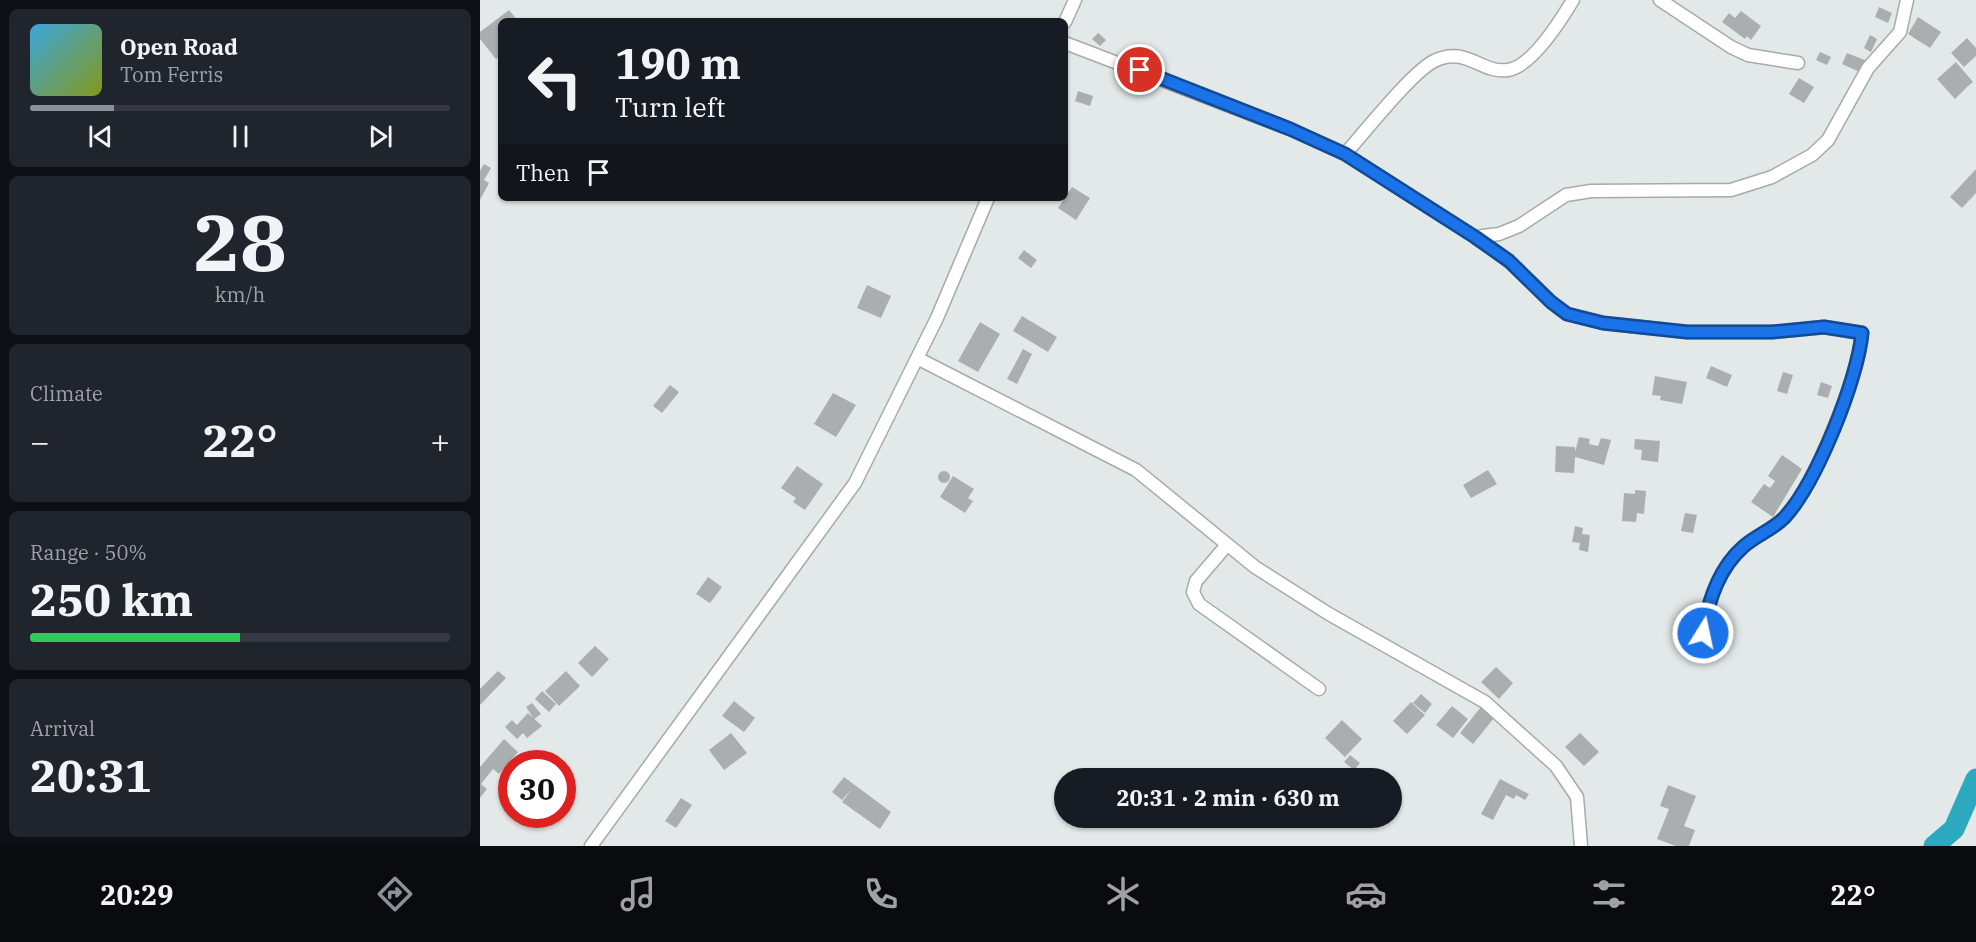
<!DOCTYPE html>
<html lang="en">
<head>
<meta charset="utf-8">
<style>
  body { margin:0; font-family:"IBM Plex Serif",serif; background:#20242c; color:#f1f3f6; height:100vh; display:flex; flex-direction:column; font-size:22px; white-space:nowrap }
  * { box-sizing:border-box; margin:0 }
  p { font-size:20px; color:#9ea1a6 }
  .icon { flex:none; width:33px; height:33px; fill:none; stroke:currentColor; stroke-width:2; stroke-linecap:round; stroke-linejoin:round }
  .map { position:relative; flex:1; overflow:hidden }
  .sheet { display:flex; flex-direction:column; gap:9px; padding:9px; background:#0d0f14; width:480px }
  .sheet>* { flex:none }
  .guide { position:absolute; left:18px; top:18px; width:570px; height:183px; border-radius:9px; box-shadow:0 2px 4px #0004; background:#171b24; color:#f1f3f6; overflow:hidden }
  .speed { position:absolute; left:18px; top:750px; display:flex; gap:12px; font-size:30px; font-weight:700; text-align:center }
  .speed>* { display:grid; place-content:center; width:78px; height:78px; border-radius:50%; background:#171b24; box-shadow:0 2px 4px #0004; line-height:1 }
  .speed .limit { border:9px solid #d22; background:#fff; color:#111 }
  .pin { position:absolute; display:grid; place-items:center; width:51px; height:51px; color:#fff; margin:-26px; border:3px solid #fff; border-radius:50%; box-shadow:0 2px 6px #0007 }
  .me { position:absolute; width:66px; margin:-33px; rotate:10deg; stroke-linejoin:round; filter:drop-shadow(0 0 4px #0008) }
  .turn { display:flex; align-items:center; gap:21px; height:126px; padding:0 18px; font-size:27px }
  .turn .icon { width:78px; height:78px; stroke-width:2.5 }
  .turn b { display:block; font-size:42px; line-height:51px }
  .then { display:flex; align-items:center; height:57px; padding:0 18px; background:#0003; gap:12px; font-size:22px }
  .big { font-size:45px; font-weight:800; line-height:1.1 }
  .sheet .card { flex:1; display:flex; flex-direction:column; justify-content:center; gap:9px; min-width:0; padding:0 21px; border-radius:9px; background:#20242c }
  .sheet .dial { align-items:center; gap:0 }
  .dial b { font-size:78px; line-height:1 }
  .song { display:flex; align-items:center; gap:18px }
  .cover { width:72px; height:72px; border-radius:9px; background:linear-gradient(135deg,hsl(200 70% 55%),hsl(70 70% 35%)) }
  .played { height:6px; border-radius:3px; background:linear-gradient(90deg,#8c9099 20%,#363941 20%) }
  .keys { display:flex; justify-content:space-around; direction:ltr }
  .heat { display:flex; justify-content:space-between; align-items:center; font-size:33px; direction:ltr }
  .charge { height:9px; border-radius:4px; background:linear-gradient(90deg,#34c759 50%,#363941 0) }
  .trip { position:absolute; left:574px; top:768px; width:348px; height:60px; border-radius:30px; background:#171b24; box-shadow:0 2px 4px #0004; font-weight:800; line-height:60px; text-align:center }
  .tab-bar { display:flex; height:96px; justify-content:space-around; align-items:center; background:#090b0e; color:#9ea1a6 }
  .tab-bar .icon { width:42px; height:42px }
  .tab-bar .current { color:#8c9099 }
  .tab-bar b { font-size:27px; color:#f1f3f6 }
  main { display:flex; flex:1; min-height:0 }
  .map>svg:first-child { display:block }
</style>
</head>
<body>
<main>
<section class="sheet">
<div class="card">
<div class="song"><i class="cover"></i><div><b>Open Road</b><p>Tom Ferris</p></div></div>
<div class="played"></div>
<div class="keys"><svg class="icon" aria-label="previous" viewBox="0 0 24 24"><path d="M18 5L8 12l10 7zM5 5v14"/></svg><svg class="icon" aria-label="pause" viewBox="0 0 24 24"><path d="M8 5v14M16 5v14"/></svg><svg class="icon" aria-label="next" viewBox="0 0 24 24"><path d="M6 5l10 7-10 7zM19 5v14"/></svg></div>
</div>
<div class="card dial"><b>28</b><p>km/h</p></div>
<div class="card"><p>Climate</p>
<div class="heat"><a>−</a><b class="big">22°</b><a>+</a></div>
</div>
<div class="card"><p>Range · 50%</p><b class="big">250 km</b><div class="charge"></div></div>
<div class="card"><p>Arrival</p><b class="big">20:31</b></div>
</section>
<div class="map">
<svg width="1496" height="846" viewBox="0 0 1496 846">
  <rect width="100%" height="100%" fill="#e3e8e9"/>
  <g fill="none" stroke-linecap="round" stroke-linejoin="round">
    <path stroke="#2ca9bf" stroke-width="21" d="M1454,846L1474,829L1496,779"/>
  </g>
  <path fill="#aaaeaf" d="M1399,7L1412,13L1408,23L1395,17Z
    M29,10L38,21H21V55L16,59L0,39V32Z
    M1261,11L1281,26L1271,40L1267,36L1265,39L1242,22L1249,13L1255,18Z
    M1438,17L1461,32L1450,48L1428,34Z
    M618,33L626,40L620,46L612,39Z
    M1390,35L1397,39L1391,52L1384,48Z
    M1487,38L1496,48V56L1484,67L1471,53Z
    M1340,52L1351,57L1347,65L1336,60Z
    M1367,53L1387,61L1382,73L1362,64Z
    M1476,62L1493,82L1487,87L1480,80L1487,87L1475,99L1457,79Z
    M1319,78L1334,87L1324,103L1309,94Z
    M598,91L613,96L610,106L595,101Z
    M4,164L11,168L4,180L9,183L0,200V171Z
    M1496,169V193L1482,208L1470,197Z
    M592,187L610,198L596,220L578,208Z
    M544,250L557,260L551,268L538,258Z
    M387,285L411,296L401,318L377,308Z
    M542,316L577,337L568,352L533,331Z
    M500,322L520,334L498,372L478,361Z
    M543,349L552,354L537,384L527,379Z
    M1231,366L1252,375L1247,387L1226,378Z
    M1303,372L1313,375L1307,394L1297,391Z
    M1175,376L1207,382L1202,404L1180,400L1181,396L1172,395Z
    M1341,382L1352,386L1348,398L1337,395Z
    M190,385L199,392L182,413L173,406Z
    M353,393L376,405L356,437L334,424Z
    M1099,437L1110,439L1109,444L1118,446L1121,438L1131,440L1124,465L1095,457L1094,473L1075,472L1076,446L1095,447V452Z
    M1155,439L1180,441L1178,462L1161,460L1162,450L1154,449Z
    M1302,455L1322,469L1293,517L1271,502L1284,484L1290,488L1295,481L1288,476Z
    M317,466L343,484L325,510L313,502L316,498L301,488Z
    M1008,470L1017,484L991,498L983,485Z
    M458 477a6 6 0 1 1 12 0a6 6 0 1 1-12 0Z
    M473,476L494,489L488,498L493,501L485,513L460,497Z
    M1155,490L1166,491L1164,514L1157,513L1156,522L1142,521L1144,493L1155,494Z
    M1205,513L1217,515L1213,533L1201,531Z
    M1095,526L1103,528L1102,534L1110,535L1108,552L1099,550L1100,543L1092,542Z
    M228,577L242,587L230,603L216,594Z
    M1210,614L1221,626L1207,635L1198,625Z
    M115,646L129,659L112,677L98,663Z
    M1016,667L1033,683L1019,699L1001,682Z
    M18,671L26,678L0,705V689Z
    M86,671L100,686L79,706L65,691Z
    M62,691L76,704L69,712L55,699Z
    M941,694L952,704L945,713L933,703Z
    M254,701L275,718L264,732L242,716Z
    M931,702L945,715L927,734L913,721Z
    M52,703L61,714L54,719L46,707Z
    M972,706L988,719L973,738L956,725Z
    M1001,707L1014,718L993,744L980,733Z
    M48,713L62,726L47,738L43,733L37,739L25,727L32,720L37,725Z
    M862,720L882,739L865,757L845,738Z
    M251,733L267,753L244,770L229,750Z
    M1100,733L1119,752L1104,766L1085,747Z
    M24,739L38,752L19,774L13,769L1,784L7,789L0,798V767Z
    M870,755L880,763L874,770L864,762Z
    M364,777L411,812L400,829L362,802L372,789L362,800L352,792Z
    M1020,779L1049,794L1045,800L1036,795L1034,799L1026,795L1013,820L1001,814Z
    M1188,785L1216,796L1204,826L1215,830L1209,846H1196L1177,839L1189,809L1180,806Z
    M201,798L212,805L196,828L185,821Z"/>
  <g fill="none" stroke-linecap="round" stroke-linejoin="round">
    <defs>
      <path id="minor" d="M1180,0L1251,47L1268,55L1318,63
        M585,22L595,0
        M585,43L810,129L865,154L995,237L1029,261L1071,302L1087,314L1123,323L1207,332H1292L1344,327L1382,333C1377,380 1336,483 1304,518C1292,530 1275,536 1263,547C1238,570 1228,601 1223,633
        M865,154C884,133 931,73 954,61C986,45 1001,74 1028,70C1052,66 1081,20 1093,0
        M995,237L1019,234L1039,226L1086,195L1111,191L1251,190L1292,177L1332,155L1348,140L1388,68L1420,32L1427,0
        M437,358L656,470L775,567L849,614L1005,702L1076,766L1097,797L1101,846
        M746,546L716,581L713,592L719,604L839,689
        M111,846L375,483L457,318L508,198"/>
    </defs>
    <use href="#minor" stroke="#a6aaab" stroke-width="15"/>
    <use href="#minor" stroke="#fff" stroke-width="12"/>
  </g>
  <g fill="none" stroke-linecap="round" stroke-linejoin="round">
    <defs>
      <path id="route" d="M660,70L810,129L865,154L995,237L1029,261L1071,302L1087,314L1123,323L1207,332H1292L1344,327L1382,333C1378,379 1336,484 1304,518C1292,530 1275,536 1263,547C1238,569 1228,601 1223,633"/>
    </defs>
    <use href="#route" stroke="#114b97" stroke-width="15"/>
    <use href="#route" stroke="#1a73e8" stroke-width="10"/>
  </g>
</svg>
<div class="speed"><div class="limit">30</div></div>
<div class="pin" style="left:660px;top:70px;background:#d93025"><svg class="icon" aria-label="arrive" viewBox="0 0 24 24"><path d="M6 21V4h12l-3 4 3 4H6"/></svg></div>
<svg class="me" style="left:1223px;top:633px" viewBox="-20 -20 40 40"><circle r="17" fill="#1a73e8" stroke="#fff" stroke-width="3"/><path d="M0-11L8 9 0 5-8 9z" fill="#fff"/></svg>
<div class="trip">20:31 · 2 min · 630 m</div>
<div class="guide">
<div class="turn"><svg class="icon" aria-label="left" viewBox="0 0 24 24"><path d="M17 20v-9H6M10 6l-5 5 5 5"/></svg><div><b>190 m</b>Turn left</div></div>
<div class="then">Then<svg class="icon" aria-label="arrive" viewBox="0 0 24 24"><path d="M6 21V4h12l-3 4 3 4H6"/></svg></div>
</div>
</div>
</main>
<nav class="tab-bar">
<b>20:29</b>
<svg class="icon current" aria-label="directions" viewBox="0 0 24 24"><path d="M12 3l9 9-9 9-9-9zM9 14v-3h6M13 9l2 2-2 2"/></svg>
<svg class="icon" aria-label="music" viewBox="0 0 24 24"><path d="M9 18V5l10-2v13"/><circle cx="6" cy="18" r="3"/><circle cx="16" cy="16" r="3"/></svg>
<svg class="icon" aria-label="phone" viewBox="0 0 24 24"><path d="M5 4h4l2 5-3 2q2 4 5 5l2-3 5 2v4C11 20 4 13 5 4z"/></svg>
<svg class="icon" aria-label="climate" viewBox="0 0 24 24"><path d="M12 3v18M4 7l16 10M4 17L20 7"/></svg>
<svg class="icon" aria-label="car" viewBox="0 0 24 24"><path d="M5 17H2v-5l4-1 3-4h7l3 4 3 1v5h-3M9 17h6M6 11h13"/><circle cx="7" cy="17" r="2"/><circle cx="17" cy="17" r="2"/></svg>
<svg class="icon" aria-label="filters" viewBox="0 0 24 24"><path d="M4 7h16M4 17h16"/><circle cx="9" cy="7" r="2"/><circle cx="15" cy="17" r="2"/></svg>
<b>22°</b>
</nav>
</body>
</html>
